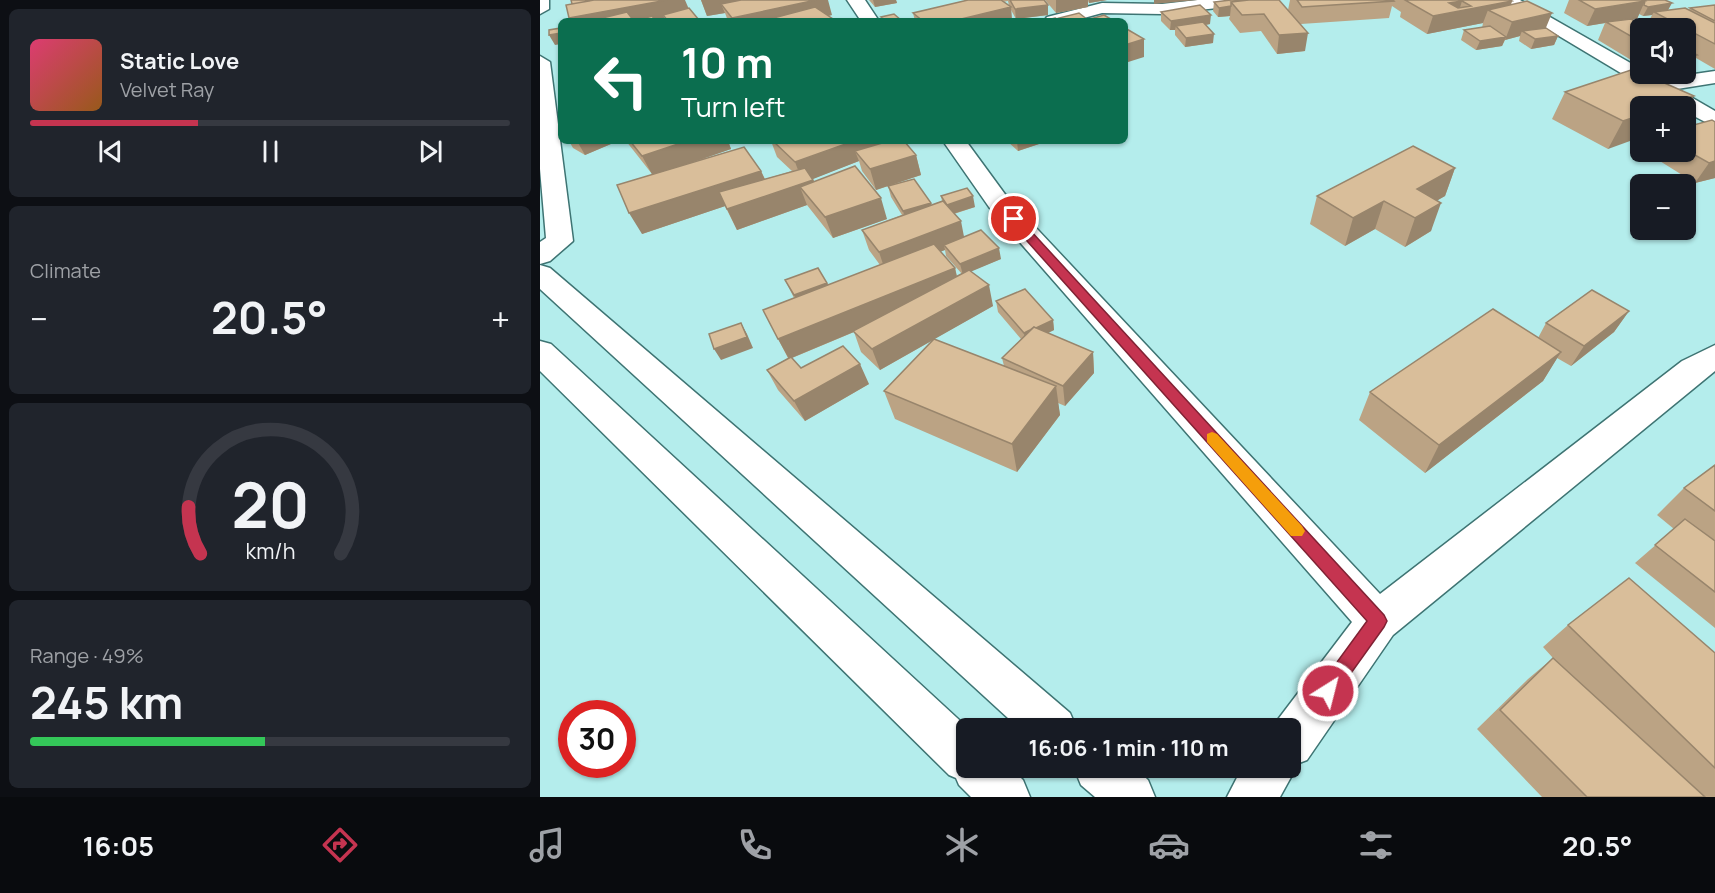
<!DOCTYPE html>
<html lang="en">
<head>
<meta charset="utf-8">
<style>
  body { margin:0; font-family:Manrope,sans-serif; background:#20242c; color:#f1f3f6; height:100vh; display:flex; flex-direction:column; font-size:22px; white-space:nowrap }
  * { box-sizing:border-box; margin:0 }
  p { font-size:20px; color:#9ea1a6 }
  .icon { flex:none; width:33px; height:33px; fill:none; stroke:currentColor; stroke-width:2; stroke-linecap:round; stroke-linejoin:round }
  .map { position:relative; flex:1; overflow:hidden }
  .side { display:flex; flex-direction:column; gap:9px; padding:9px; background:#0d0f14; width:540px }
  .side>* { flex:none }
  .banner { position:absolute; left:18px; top:18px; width:570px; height:126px; border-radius:9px; box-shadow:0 2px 4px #0004; background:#0b6e4f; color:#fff; overflow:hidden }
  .controls { position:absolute; left:1090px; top:18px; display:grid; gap:12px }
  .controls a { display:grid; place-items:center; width:66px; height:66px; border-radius:9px; background:#171b24; box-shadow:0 2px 4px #0004; font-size:30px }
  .speed { position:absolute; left:18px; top:700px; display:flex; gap:12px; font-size:30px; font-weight:700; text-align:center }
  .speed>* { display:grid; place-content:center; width:78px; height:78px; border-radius:50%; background:#171b24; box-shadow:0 2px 4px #0004; line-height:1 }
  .speed .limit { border:9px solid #d22; background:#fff; color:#111 }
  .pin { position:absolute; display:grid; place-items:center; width:51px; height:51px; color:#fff; margin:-26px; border:3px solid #fff; border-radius:50%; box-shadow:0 2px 6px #0007 }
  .me { position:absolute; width:66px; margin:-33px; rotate:36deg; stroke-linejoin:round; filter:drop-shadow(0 0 4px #0008) }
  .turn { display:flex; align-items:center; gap:21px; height:126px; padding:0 24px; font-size:27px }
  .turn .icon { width:78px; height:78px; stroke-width:2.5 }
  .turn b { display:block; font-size:42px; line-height:51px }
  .big { font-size:45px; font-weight:700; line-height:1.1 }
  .side .widget { flex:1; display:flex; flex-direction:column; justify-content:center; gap:9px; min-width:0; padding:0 21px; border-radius:9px; background:#20242c }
  .side .dial { align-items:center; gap:0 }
  .dial svg { height:156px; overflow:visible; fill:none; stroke:#363941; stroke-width:7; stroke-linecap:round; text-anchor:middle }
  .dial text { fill:#f1f3f6; stroke:none }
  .song { display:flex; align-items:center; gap:18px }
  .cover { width:72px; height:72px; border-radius:9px; background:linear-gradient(135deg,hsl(340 70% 55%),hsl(30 70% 35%)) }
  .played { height:6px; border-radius:3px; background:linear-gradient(90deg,#c53450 35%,#363941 35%) }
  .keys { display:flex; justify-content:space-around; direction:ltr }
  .heat { display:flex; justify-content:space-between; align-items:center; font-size:33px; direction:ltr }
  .charge { height:9px; border-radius:4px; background:linear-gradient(90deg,#34c759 49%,#363941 0) }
  .trip { position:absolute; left:416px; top:718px; width:345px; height:60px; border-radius:9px; background:#171b24; box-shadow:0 2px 4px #0004; font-weight:700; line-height:60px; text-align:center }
  .tab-bar { display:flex; height:96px; justify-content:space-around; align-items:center; background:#090b0e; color:#9ea1a6 }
  .tab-bar .icon { width:42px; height:42px }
  .tab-bar .selected { color:#c53450 }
  .tab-bar b { font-size:27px; color:#f1f3f6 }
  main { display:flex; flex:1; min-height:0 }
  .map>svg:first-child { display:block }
</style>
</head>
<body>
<main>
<section class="side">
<div class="widget">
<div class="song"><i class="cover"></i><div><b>Static Love</b><p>Velvet Ray</p></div></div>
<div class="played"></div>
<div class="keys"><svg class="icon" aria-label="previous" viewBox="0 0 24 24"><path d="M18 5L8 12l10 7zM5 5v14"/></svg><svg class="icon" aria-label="pause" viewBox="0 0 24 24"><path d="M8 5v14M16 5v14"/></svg><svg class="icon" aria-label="next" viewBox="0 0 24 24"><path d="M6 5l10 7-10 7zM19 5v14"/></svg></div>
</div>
<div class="widget"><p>Climate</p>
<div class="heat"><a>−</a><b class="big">20.5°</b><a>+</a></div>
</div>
<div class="widget dial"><svg viewBox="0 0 100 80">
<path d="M14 69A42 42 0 1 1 86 69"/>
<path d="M14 69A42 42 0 0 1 8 45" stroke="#c53450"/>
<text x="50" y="56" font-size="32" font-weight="700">20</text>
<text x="50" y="72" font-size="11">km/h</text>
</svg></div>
<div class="widget"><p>Range · 49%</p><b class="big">245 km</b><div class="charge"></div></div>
</section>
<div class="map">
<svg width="1175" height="797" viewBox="0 0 1175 797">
  <rect width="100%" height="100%" fill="#b4edec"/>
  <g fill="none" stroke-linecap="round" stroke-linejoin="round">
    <defs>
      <path id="minor" d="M0,0H9V9L0,14Z
        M307,0H325L339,21H321Z
        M657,0H714L705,5L622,14L562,13L533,21H504L507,17L562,3L622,4Z
        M959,0H980L1101,69V74H1109L1120,79L1175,71V83L1137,89L1175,111V127L1146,112V106H1136Z
        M0,56L10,62L33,241L10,261L0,264V242L6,238L0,169Z
        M403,141H426L467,197L840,594L1142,361L1175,345V371L853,635L767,760L754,765L756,768L740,797H687L702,768H750V729H732L733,726L812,622L449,207Z"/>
      <path id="secondary" d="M0,265L10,268L530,713L537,729H480L0,289Z
        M0,341L11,344L429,729H426V768H471L483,780L490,797H431L419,785L416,778L409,775L0,371Z
        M534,768H595L608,780L615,797H555L541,785Z"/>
    </defs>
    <use href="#minor" stroke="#3e7473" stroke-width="3"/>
    <use href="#secondary" stroke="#3e7473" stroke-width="3"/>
    <use href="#minor" fill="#fff" fill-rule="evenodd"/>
    <use href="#secondary" fill="#fff" fill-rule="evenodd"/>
  </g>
  <path fill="#bba384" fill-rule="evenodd" d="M161,0L292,15L288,16L293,19V21H188L185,13L167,16Z
    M329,0H356L357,3L335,7Z
    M428,0H504L508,15L476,19L471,10L472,21H375L373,13ZM468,1L469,6L463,2Z
    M505,0H567L549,3L548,1V7L516,13Z
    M691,0L748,10L750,0H970L972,1L971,5L1018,36L1014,45L991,49L979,41L980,36L965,40L962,46L936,50L921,40L924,30L942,28L943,23L887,34L860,17L861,12L852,6L849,18L761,24L765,51L737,54L721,31L700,33L689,19L690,16L678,17L673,11L674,2Z
    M1029,0H1125L1128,10H1149L1150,8L1175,5V69L1156,58L1146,74L1120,78L1114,74H1146V28H1101V66L1058,40L1065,23L1047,26L1024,13ZM1099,14L1103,16L1112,15L1106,27L1092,19H1097Z
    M621,12L670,24L666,25L673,43L645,47L635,35V30H630L621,21Z
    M1025,92L1154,96L1068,149L1012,119Z
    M1175,122V178L1155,183L1107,153L1108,152H1146V127Z
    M29,141H78L45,155L33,148Z
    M86,141H188L191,149L165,158L221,171L225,179L252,171L237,157L231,141H364L376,155L381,175L336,190L322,171L319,161L272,179L274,181L347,219L293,238L267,205L197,230L185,206L102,234L112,174Z
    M467,141H508L478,151Z
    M915,168L905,196L897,200L891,231L865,247L835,229L805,246L770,224L777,196Z
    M348,186L391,205L402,201L401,196L435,207L414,214L424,237L461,259L431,271L453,306L394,339L464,366L462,358L481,339L458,312L456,301L513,320L514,330L508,333L553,352L554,373L525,406L518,403L520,415L477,472L355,419L344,391L393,340L340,370L321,352L314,332L252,358L261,368L329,384L265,421L238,390L227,370L248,358L223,310L254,298L245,280L287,283L288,285L340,265L329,250L322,230L362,215L351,197ZM405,250L406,256L422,274L417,276L415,268L400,251Z
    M1089,311L1074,332L1031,366L1017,358L1003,381L885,473L819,420L830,392L998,338L1006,323Z
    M1175,465V628L1095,563L1134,529L1117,515L1144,488Z
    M1028,625L1175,653V797H1002L937,729L988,679L1013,658L1003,647Z"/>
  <path fill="#98856c" d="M63,0H145L151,14L123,15L125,19L116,21H31L29,18Z
    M161,0H260L181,4L185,13L167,16Z
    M276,0H288L292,15L266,21H193L192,18Z
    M333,0H356L357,3L335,7Z
    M516,0H548V7L516,13Z
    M549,0H567L549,3Z
    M614,0H658L614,4Z
    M922,1L919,11L972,1L965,19L948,10L943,23L887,34L893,16L909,3Z
    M1105,1L1097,19L1068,23L1066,22L1065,23L1047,26L1055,9Z
    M1132,3L1127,12H1114L1112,15L1103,16L1108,7Z
    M508,5V15L476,19L475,9Z
    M691,6L690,16L678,17L679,8Z
    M471,7L472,21H413Z
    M1012,13L1005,30L982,31L980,36L965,40L972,22Z
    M671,15L670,24L639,29L636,26L635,30H630L631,21Z
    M21,33V44L15,45L9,35Z
    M768,33L765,51L737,54L739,35Z
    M674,34L673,43L645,47L646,38Z
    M1018,36L1014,45L991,49L995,39Z
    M966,37L962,46L936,50L940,41Z
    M604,39V57L585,63V45Z
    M1157,55L1146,74L1120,78L1123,74H1146V57Z
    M1154,96L1146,109V106H1125Z
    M1101,115V137L1068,149L1083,121Z
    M37,141H78L45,155Z
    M147,141H188L191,149L113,176L102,156Z
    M314,141H354L315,151L319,161L263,183L255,162Z
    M477,141H508L478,151Z
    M376,155L381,175L336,190L330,169Z
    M1175,161V178L1155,183L1169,163Z
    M915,168L905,196L871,216L877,189Z
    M221,171L230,191L102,234L89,213Z
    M273,180L281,200L260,187L267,205L197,230L187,209Z
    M433,196L435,207L409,215L407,205Z
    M341,198L347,219L293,238L285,217Z
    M844,201L835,229L805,246L813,218Z
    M391,203L393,214L366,222L363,211Z
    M901,203L891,231L865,247L875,218Z
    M421,221L425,242L404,245L405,250L346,273L339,252Z
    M459,248L461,259L423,275L420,264Z
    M415,268L419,288L249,359L238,339Z
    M287,283L292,293L259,306L254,295Z
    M449,285L453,306L340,370L332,349Z
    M1089,311L1074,332L1031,366L1044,346Z
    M513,320L514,330L485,344L484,333Z
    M201,323L207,334L213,348L181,360L174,349Z
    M553,352L554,373L525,406L523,386Z
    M1021,352L1003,381L885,473L899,445Z
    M320,364L329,384L265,421L254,401Z
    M516,386L520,415L477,472L472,444Z"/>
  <path fill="#d9be9a" stroke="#98856c" stroke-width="1.5" fill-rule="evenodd" d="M31,0H48L49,1L32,4Z
    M54,0H127L29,18L26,5Z
    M201,0H276L192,18L181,4Z
    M428,0H461L471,7L413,21H383L373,13Z
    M470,0H504L508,5L475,9Z
    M691,0H709L691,2V6L679,8L674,2Z
    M709,0H739L768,33L739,35L724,14L702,15L691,2Z
    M757,0H853L854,1L762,7Z
    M865,0H970L972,1L893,16ZM922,1L931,6L918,8L909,3Z
    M1039,0H1103L1105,1L1055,9Z
    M1103,0H1125L1132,3L1108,7L1104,5L1105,1Z
    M987,1L1012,13L972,22L948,10Z
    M660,5L671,15L631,21L621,12Z
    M1175,5V21L1150,8Z
    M275,7L293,19L286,21H222Z
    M149,8L159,20L154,21H128L123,15Z
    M1145,8L1175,23V44L1114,12Z
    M87,12L94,21H50Z
    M539,13L548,20L543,21H523L519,18Z
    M354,14L362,21H346L341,17Z
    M564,15L574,21H543Z
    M112,16L116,21H100L99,20Z
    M515,18L520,21H503Z
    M1091,19L1109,28H1101V42L1066,22Z
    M663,22L674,34L646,38L636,26Z
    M950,26L966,37L940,41L924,30Z
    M21,28V33L9,35V30Z
    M585,28L604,39L585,45Z
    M1006,28L1018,36L995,39L982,31Z
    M1146,49L1157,55L1146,57Z
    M1094,69L1101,72V74H1104L1154,96L1125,106H1101V115L1083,121L1025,92Z
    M1172,120L1175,122V161L1169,163L1146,150V127Z
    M90,141H147L102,156Z
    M233,141H314L255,162Z
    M349,141H364L376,155L330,169L315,151Z
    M873,146L915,168L877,189L901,203L875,218L844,201L813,218L777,196Z
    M204,147L221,171L89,213L77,185Z
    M315,166L341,198L285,217L260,187Z
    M265,168L273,180L187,209L179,192Z
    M374,179L391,203L363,211L348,186Z
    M427,188L433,196L407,205L401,196Z
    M403,201L421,221L339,252L322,230Z
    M441,230L459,248L420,264L404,245Z
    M394,244L415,268L238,339L223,310Z
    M278,268L287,283L254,295L245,280Z
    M429,270L449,285L332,349L313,331Z
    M485,289L513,320L496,328L494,327L490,330L484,333L456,301Z
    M1052,290L1089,311L1044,346L1006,323Z
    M953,309L1021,352L899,445L830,392Z
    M201,323L207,337L174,349L169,334Z
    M494,327L553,352L523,386L462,358Z
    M394,339L516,386L472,444L344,391Z
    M303,346L320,364L254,401L227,370L251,357L261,368Z
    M1175,465V511L1144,488Z
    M1145,519L1175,541V592L1115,545Z
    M1089,578L1175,653V768L1028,625Z
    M1013,658L1165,797H1047L960,710Z"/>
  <path fill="#c53450" stroke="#802234" stroke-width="1.5" d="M470,217H478L844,615L847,621L844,627L794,697L788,700L781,697L779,691L781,684L827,621L470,222Z"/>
  <path fill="#f59e0b" d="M672,432L677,434L762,526L765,531L762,536H751L667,442V434Z"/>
</svg>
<div class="controls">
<a><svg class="icon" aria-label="sound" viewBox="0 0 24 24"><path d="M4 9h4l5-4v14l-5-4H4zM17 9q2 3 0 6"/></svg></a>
<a>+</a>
<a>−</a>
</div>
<div class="speed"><div class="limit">30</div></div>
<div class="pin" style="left:474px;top:219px;background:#d93025"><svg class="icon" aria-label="arrive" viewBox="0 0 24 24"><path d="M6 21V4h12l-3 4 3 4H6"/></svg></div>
<svg class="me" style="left:788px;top:691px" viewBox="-20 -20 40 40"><circle r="17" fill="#c53450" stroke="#fff" stroke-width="3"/><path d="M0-11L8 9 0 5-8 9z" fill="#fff"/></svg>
<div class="trip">16:06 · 1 min · 110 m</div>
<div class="banner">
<div class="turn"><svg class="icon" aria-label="left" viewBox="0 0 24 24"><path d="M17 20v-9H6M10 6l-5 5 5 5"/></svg><div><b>10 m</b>Turn left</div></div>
</div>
</div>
</main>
<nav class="tab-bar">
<b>16:05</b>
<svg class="icon selected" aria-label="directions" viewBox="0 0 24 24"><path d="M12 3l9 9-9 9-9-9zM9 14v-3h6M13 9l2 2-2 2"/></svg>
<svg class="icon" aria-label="music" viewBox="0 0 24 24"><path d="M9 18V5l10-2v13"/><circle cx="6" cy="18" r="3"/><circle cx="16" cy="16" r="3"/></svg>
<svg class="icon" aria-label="phone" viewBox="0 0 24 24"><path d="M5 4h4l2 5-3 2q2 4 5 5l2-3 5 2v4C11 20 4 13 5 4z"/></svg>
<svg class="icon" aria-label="climate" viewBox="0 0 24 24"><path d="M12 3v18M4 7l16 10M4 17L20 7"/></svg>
<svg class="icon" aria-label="car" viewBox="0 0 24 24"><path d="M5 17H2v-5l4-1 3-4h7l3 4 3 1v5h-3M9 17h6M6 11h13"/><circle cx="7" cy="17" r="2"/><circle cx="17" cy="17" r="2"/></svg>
<svg class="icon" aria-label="filters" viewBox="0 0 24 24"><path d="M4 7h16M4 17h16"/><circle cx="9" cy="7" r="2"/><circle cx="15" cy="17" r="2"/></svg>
<b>20.5°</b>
</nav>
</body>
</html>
